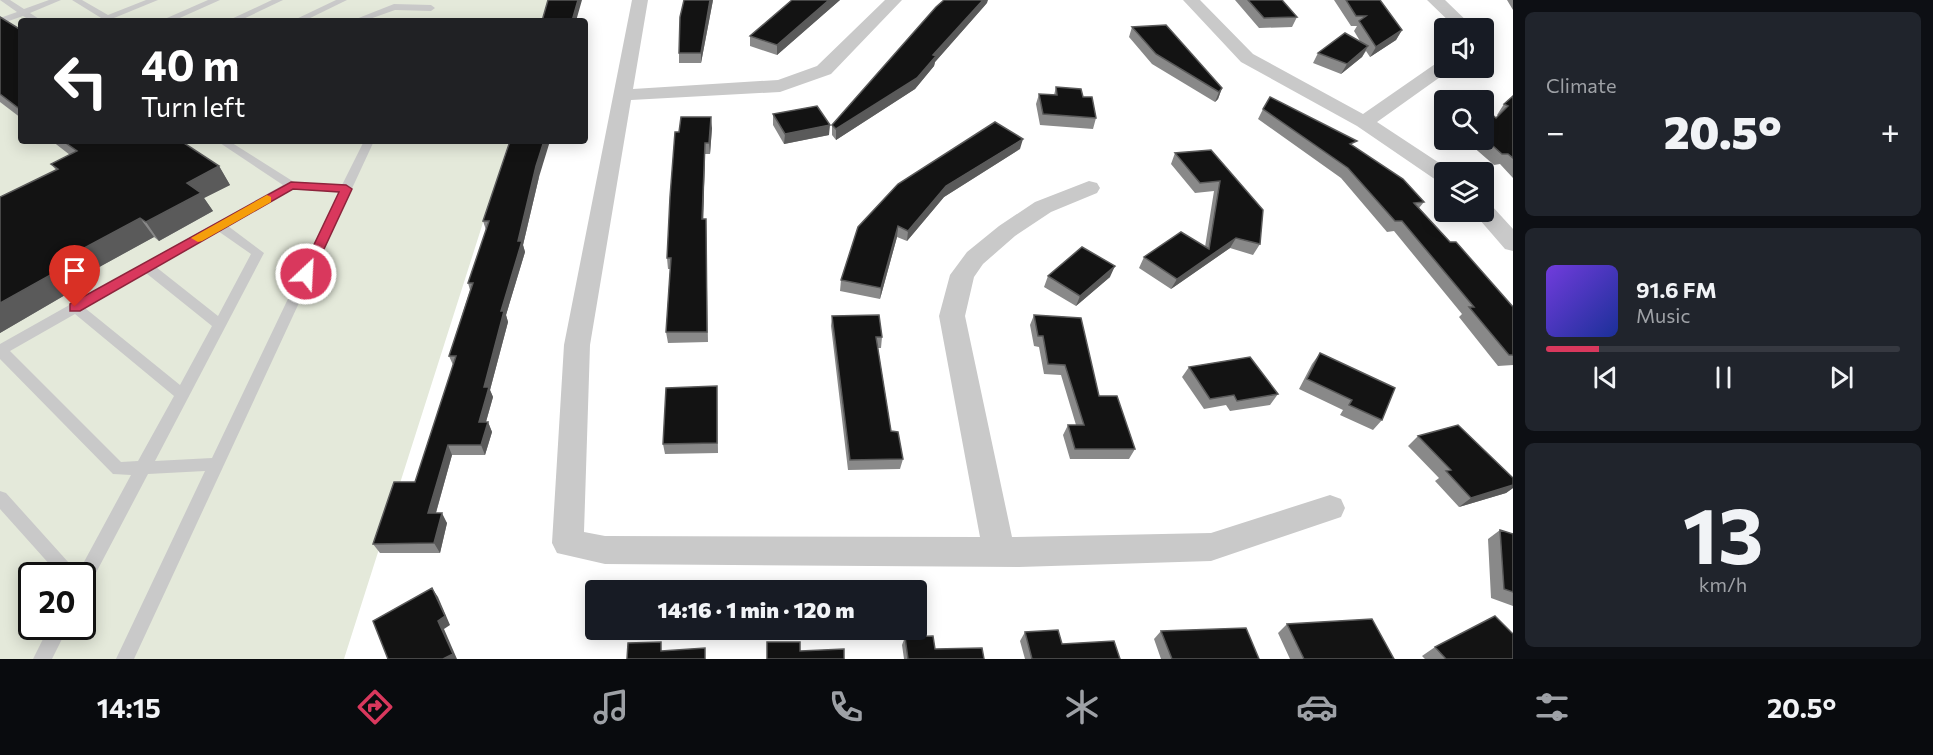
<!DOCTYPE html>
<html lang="en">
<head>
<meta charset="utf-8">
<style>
  body { margin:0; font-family:Commissioner,sans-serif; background:#20242c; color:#f1f3f6; height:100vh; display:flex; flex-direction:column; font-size:22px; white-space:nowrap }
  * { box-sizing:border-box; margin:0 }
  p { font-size:20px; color:#9ea1a6 }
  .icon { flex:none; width:33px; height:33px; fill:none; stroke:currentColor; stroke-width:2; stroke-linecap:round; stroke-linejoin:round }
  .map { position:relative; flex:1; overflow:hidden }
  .drawer { display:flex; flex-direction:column; gap:12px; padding:12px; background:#0d0f14; width:420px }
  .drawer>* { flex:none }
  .top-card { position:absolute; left:18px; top:18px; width:570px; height:126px; border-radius:6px; box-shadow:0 3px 15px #0003; background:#202124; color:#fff; overflow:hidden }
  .fabs { position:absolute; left:1434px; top:18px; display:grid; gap:12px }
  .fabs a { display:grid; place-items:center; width:60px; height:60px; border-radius:6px; background:#171b24; box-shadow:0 3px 15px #0003; font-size:30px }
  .speed { position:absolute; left:18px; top:562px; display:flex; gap:12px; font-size:30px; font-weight:700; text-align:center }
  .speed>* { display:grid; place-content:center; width:78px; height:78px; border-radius:50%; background:#171b24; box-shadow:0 3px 15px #0003; line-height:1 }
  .speed .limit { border:3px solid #111; border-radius:9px; background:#fff; color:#111 }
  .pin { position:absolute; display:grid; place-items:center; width:51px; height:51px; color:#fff; margin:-62px -26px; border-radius:50% 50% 50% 0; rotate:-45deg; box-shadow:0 0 6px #0007 }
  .pin .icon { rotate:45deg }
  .me { position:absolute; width:66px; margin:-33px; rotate:25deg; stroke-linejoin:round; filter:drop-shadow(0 0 4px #0008) }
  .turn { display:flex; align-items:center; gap:21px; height:126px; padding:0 24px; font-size:27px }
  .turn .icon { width:78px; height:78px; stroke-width:2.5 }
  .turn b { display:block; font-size:42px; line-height:51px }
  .big { font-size:45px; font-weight:800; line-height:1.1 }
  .drawer .widget { flex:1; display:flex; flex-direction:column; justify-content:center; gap:9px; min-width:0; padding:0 21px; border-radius:9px; background:#20242c }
  .drawer .dial { align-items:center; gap:0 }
  .dial b { font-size:78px; line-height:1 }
  .song { display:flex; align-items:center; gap:18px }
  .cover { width:72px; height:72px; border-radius:9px; background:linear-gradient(135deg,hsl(260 70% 55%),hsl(230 70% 35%)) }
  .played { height:6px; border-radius:3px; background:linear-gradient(90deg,#d9385d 15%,#363941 15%) }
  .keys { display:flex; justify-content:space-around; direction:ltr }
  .heat { display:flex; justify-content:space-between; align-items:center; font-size:33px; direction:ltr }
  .trip { position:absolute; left:585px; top:580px; width:342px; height:60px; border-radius:6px; background:#171b24; box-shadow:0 3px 15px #0003; font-weight:800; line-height:60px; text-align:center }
  .tab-bar { display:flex; height:96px; justify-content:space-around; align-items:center; background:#090b0e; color:#9ea1a6 }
  .tab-bar .icon { width:42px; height:42px }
  .tab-bar .selected { color:#d9385d }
  .tab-bar b { font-size:27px; color:#f1f3f6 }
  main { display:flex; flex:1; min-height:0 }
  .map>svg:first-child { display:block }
</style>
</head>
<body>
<main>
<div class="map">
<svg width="1513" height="659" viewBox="0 0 1513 659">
  <rect width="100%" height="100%" fill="#fff"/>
  <path fill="#e4e9da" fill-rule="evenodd" d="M0,0H554L547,21H21V141H509L344,659H0ZM32,576H82V627H32Z"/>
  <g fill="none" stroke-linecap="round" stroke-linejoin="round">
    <path fill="#c9c9c9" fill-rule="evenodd" d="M0,0H10L24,9L49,0H61L30,13L42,21H31L23,16L0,24V18L17,12Z
      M72,0H82L108,15L146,0H158L114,18L117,21H106Z
      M208,0H220L173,21H160Z
      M272,0H283L239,21H227Z
      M336,0H347L304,21H292Z
      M394,4L431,5L435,8L431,11L395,10L364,21H351Z
      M217,141H229L294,182L342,185L364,141H374L134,659H116L205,471L148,474L88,588L82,590V576H60L0,509V491L6,493L78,573L131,475L113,474L0,359V344L283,185ZM293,189L339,192L212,458L155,461L264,253L228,226ZM218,231L251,254L218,316L156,267ZM146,273L212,326L180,385L85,308ZM75,314L174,396L138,461L121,462L10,351Z
      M49,627H68L52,659H33Z"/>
    <path fill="#c9c9c9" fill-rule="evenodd" d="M632,0H648L633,89L778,80L817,66L885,0H902L831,74L780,92L631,100L590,345L584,532L605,536L980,537L939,316L950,275L967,252L999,226L1035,202L1089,181L1097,183L1100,188L1097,193L1051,212L1015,236L983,264L974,277L965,316L1012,537L1211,533L1330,495L1341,499L1345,508L1341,517L1211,561L1019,567L605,564L557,553L552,543L564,345Z
      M1183,0H1200L1253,54L1363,114L1438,62L1444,61V68H1452L1450,70L1377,122L1453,172H1444V181L1436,180L1357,126L1241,62Z
      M1427,0H1445L1474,28H1456Z
      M1484,204L1492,206L1513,229V251L1505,249L1473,212H1484Z"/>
  </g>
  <path fill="#898989" d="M713,0L701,63H679V53Z
    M792,0H840L777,55L750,46V36Z
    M1235,0H1282L1297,17L1292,27L1259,28Z
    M1334,0H1380L1402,30L1396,40L1370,57L1366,51L1362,57L1341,74L1313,63L1318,53L1360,41L1354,31L1357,26H1351Z
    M1507,0H1513V10Z
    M987,3L935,62L934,66L915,89L836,140L832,135V125Z
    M0,17L21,30V118L0,102Z
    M1132,27L1222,88L1218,99L1215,102L1152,64L1129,37Z
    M1056,87L1083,97L1096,118L1093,129L1040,125L1036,104L1039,94L1054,95Z
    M1513,96V178L1500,164L1494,165L1471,145L1474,142L1471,140H1484V117L1496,118L1498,115H1497L1504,104Z
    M1263,109L1354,146L1424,202L1419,208L1450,242L1513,307V365L1498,366L1459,317L1462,314L1394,231L1387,232L1341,178L1258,119Z
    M773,114L829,135L784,144L773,125Z
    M712,128L710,154H705L703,219L706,230L708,342L668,343L666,332L670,269H668L667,258L679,132Z
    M52,141H181L219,166L230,185L204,198L213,211L159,241L154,237L92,271L96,277L0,333V197L56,170L51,164L70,155Z
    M1020,149L944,197L907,241L897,237L880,299L840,291L841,280L858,227Z
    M1211,150L1260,244L1253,255L1230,248L1171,289L1139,268L1144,257L1205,247L1214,191L1195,193L1171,164L1175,153Z
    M539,177L523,245L525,252L506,315L508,322L490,390L493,397L486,422H488L492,432L485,455H452L436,513L447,523L440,553H380L373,544L415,482L453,365L449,356L470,290L468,283L486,230L483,221Z
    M1048,276L1110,277L1076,306L1044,287Z
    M1034,315L1099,396L1135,449L1129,459H1070L1063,435L1068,425H1076L1061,375L1044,374L1039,347L1034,346L1030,325Z
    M832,316L882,337L881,348H878L891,431L903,459L900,469L848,470L831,326Z
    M1320,353L1382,420L1373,430L1340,415L1343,410L1299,389L1312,364Z
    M1189,367L1278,394L1270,405L1230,411L1226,405L1204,409L1182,377Z
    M717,386L718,453L665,454L663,444Z
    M1418,436L1513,485V488L1506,493L1459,507L1435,481L1439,478L1408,446Z
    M1500,530L1513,534V606L1491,598L1488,539Z
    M1287,624L1394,659H1290L1278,633Z
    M1161,631L1259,659H1161L1154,639Z
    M1025,632L1062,644L1120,659H1025L1020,641Z
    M905,637L935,649L984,659H904L902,645Z
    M1435,647L1513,659H1425L1422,656Z"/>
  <path fill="#5a5a5a" d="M578,0H582L576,21H572Z
    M710,0H713L701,63V53Z
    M829,0H840L777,55V45Z
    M983,0H988L987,3L935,62L934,66L915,89L836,140V129L933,55Z
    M1402,30L1396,40L1370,57L1376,47Z
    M1368,46L1362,57L1341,74L1347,64Z
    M1222,88L1218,99L1215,102L1219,92Z
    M711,117L712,128L710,154L709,143Z
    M830,125L829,135L784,144L785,134Z
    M1023,139L1020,149L944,197L907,241L908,231L946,186Z
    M544,141H550L539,177L523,245L525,252L506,315L508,322L490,390L493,397L483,432L479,422L484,387L501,311L536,166Z
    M705,143V154L703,230L702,219Z
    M219,166L230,185L204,198L213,211L159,241L146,222L187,183Z
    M140,218L154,237L92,271L96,277L0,333V303L75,253Z
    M898,226L897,237L880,299L881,288Z
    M1236,238L1230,248L1171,289L1177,279Z
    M1115,266L1110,277L1076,306L1080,296Z
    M488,422L492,432L485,455L481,445Z
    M448,445L452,455L433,523L428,513Z
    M1513,485V488L1506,493L1459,507L1471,498Z
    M442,513L447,523L440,553L434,543Z
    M432,588L438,597L450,625L444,629L457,659H443Z"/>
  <path fill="#131313" stroke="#5a5a5a" stroke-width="1.5" d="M548,0H578L572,21H542Z
    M684,0H710L701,53H679L680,17Z
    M792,0H829L777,45L750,36Z
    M944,0H983L933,55L936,56L917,78L836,129L832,125L936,7Z
    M1248,0H1282L1297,17L1264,18Z
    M1346,0H1380L1402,30L1376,47L1359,21L1366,16H1356Z
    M0,17L21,30V110L0,94Z
    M1166,25L1222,88L1219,92L1156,54L1132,27Z
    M1345,33L1368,46L1347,64L1318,53Z
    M1056,87L1081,89L1083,97H1092L1096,118L1043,114L1039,94L1057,95Z
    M1513,96V158L1508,154H1502L1484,138V117L1488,111L1496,118L1508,106L1504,104Z
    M1270,97L1357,141L1350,144L1403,179L1424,202L1414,203L1450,242H1456L1513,307V355H1509L1469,307H1474L1402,221H1395L1348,168L1263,109Z
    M817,106L830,125L785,134L773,114Z
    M681,117H711L709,143H705L702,219H706L707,332H666L671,258H667L670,197L675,132H679Z
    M995,122L1023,139L946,186L908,231L898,226L881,288L841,280L858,227L898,184Z
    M63,141H181L219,166L187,183L201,193L146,222L140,218L75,253L81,258L0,303V197L58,169L51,164L77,151Z
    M510,141H544L536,166L518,241H522L501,311H504L484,387H489L479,422H488L481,445H448L428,513H442L434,543L373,544L394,482H415L456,356H449L473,283H468L489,221H483Z
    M1211,150L1263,210L1260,244L1236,238L1177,279L1144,257L1181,232L1209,249L1220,181L1200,183L1175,153Z
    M1082,247L1115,266L1080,296L1048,276Z
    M879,315L882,337H876L891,431L898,432L903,459L850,460L832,316Z
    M1034,315L1081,318L1099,396H1117L1135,449H1075L1068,425H1084L1065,365L1048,364L1043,336H1038Z
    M1320,353L1395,388L1382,420L1349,405L1352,400L1307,379Z
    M1250,357L1278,394L1237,401L1234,395L1210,399L1189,367Z
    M717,386V443L663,444L666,388Z
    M1458,425L1513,478V485L1471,498L1446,471L1451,470L1418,436Z
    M1500,530L1513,534V592L1504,589Z
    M432,588L445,616L438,621L453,654L443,659H388L373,621Z
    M1495,616L1513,634V659H1446L1435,647Z
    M1372,619L1394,659H1304L1287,624Z
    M1246,628L1259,659H1172L1161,631Z
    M1058,630L1062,644L1114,641L1120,659H1032L1025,632Z
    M933,636L935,649L982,648L984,659H908L905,637Z
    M661,642V651L705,648V659H627L628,643Z
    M767,642H800V651L844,649V659H767Z"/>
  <path fill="#d9385d" stroke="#8d243c" stroke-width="1.5" d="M291,182L346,185L352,189L311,277H302L300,274L339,192L293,189L80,311H70V304Z"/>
  <path fill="#f59e0b" d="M267,195L271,197V202L202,241L198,242L191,238Z"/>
</svg>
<div class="fabs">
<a><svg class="icon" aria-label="sound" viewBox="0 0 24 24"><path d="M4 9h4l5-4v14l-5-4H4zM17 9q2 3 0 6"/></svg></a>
<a><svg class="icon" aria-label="search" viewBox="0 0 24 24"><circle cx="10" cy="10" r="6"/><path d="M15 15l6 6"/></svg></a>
<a><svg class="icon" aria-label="layers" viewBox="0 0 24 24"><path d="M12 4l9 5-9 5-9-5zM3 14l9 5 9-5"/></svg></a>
</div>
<div class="speed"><div class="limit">20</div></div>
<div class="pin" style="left:75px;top:307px;background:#d93025"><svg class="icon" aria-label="arrive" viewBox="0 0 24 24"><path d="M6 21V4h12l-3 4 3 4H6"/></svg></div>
<svg class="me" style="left:306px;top:274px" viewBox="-20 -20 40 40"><circle r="17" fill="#d9385d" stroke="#fff" stroke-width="3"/><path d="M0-11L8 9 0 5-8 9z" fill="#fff"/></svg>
<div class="trip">14:16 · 1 min · 120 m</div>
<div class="top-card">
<div class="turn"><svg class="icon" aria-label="left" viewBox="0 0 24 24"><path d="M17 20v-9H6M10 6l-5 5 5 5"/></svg><div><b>40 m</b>Turn left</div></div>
</div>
</div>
<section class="drawer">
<div class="widget"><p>Climate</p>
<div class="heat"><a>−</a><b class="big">20.5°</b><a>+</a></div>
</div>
<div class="widget">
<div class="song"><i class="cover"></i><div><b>91.6 FM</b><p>Music</p></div></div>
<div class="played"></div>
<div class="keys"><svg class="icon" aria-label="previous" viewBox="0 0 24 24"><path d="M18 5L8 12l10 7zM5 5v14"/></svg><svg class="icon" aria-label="pause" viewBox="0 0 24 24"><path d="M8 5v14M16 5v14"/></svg><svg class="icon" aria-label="next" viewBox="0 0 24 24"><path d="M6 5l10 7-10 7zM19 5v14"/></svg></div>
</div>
<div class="widget dial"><b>13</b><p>km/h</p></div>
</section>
</main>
<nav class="tab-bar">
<b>14:15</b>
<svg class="icon selected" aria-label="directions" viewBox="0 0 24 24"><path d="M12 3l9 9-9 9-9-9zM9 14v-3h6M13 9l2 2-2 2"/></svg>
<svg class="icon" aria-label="music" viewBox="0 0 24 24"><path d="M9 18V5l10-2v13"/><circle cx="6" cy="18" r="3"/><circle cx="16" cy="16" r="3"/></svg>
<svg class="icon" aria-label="phone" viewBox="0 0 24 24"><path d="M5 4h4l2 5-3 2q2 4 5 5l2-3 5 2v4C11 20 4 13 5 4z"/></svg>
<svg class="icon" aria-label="climate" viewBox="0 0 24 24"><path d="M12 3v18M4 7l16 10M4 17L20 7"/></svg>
<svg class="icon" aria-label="car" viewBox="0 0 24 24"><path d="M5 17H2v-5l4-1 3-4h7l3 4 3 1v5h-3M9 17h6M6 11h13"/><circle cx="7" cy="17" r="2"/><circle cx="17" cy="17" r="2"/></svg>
<svg class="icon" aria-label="filters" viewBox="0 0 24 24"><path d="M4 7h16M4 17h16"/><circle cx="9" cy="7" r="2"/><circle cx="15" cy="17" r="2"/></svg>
<b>20.5°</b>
</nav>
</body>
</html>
